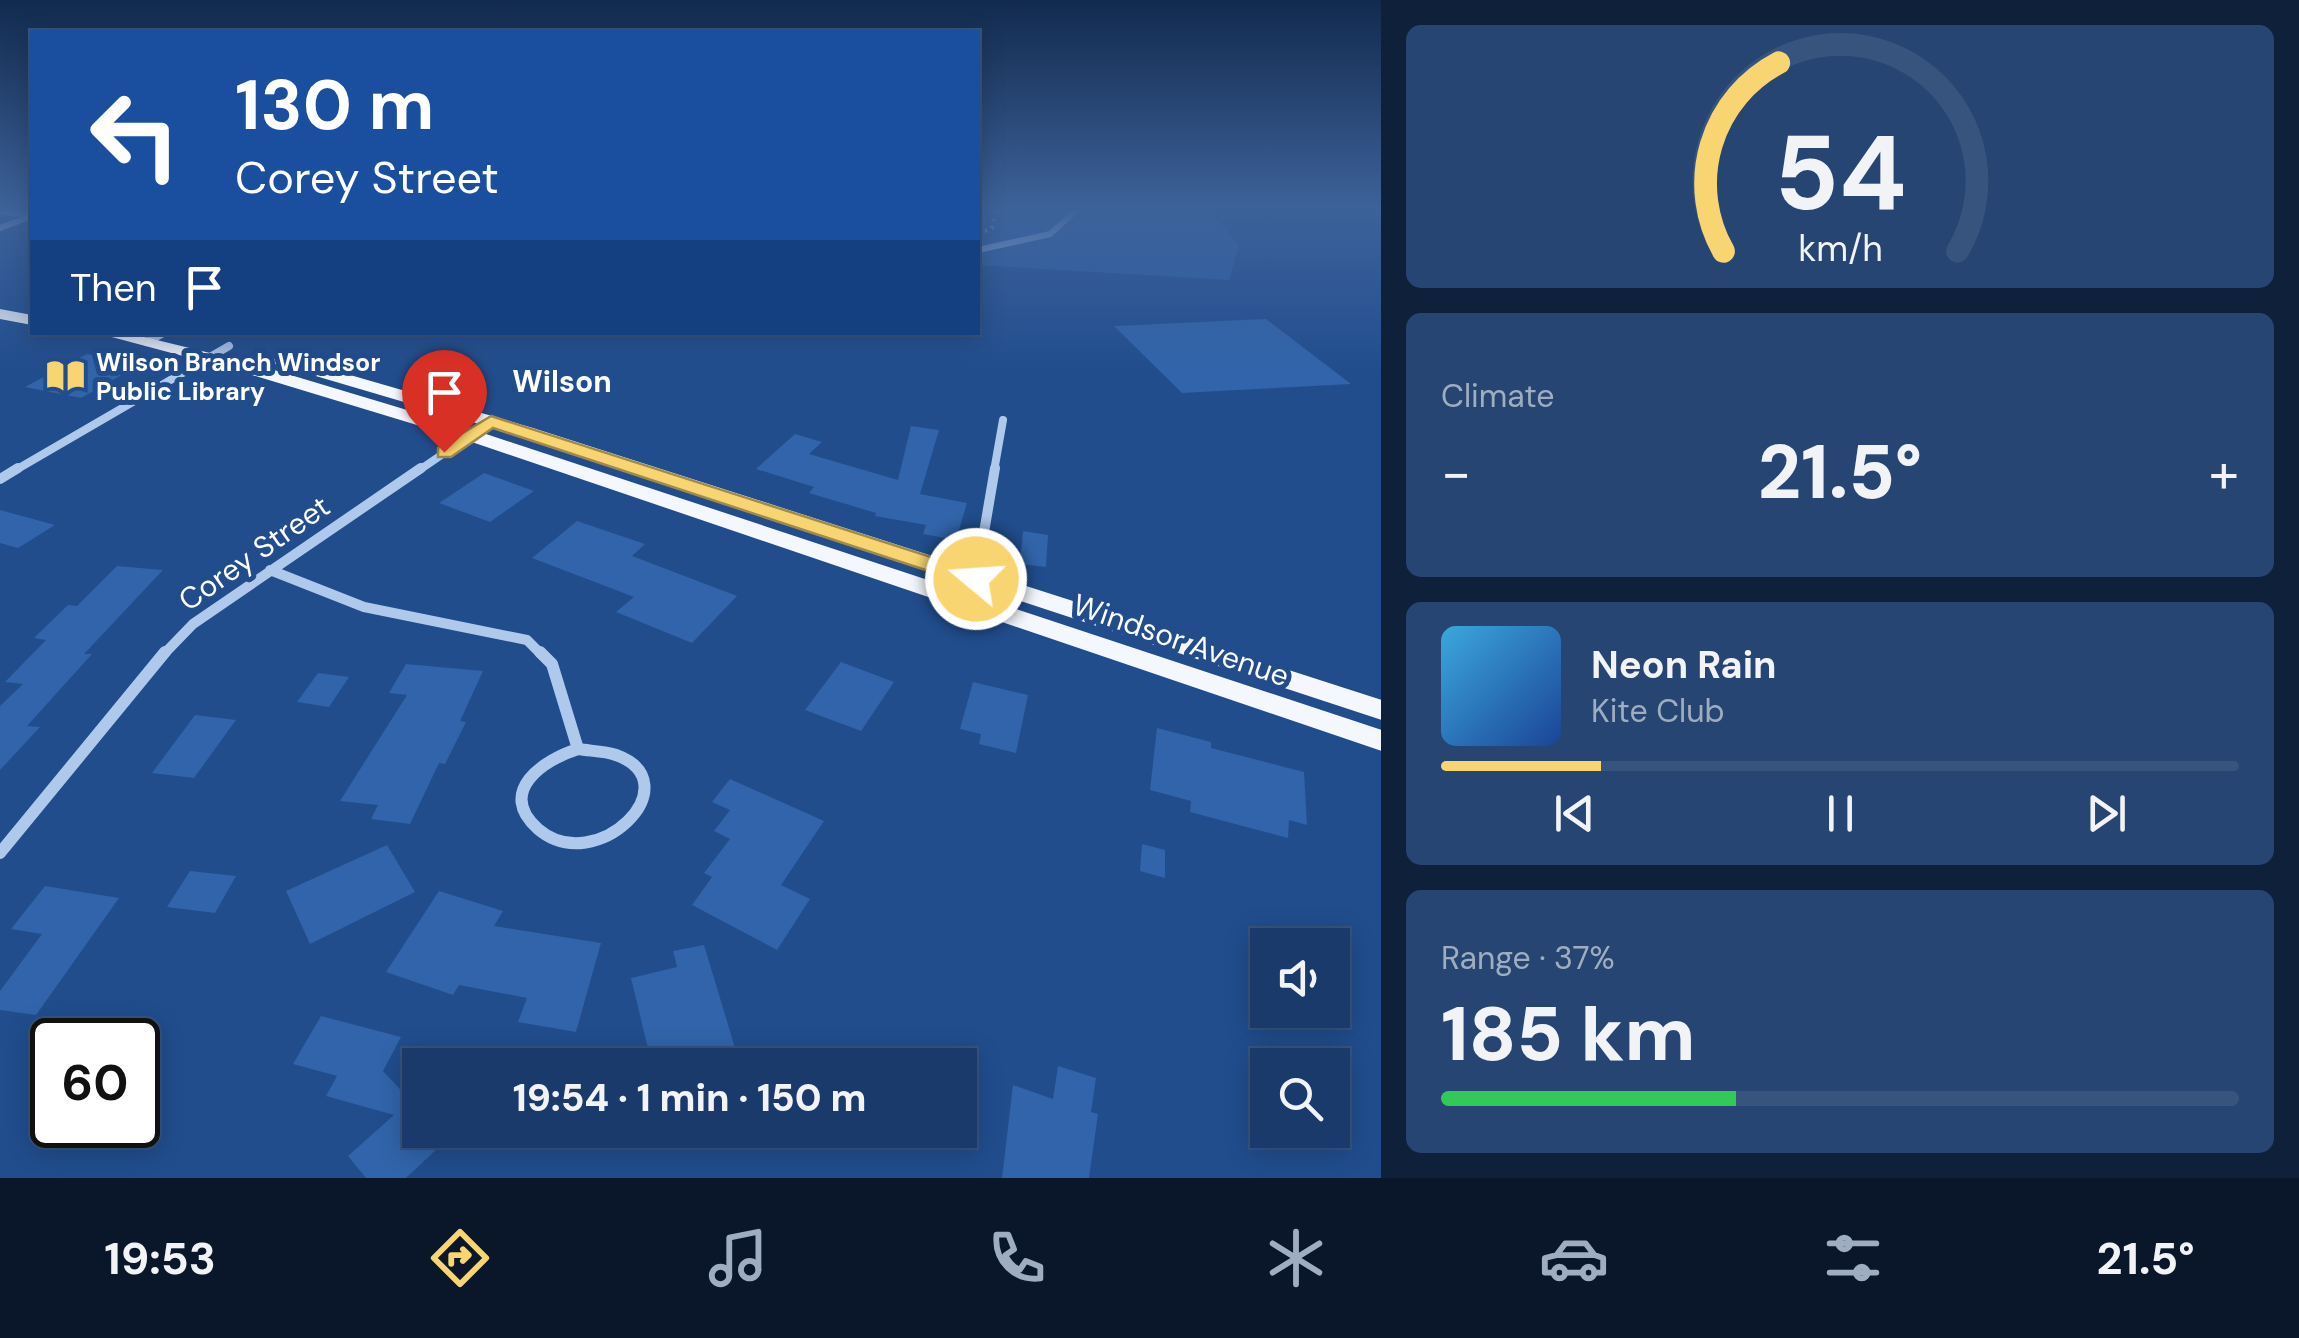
<!DOCTYPE html>
<html lang="en">
<head>
<meta charset="utf-8">
<style>
  body { margin:0; font-family:"DM Sans",sans-serif; background:#264572; color:#f1f3f6; height:100vh; display:flex; flex-direction:column; font-size:38px; white-space:nowrap }
  * { box-sizing:border-box; margin:0 }
  p { font-size:32px; color:#9fadc1 }
  .icon { flex:none; width:55px; height:55px; fill:none; stroke:currentColor; stroke-width:2; stroke-linecap:round; stroke-linejoin:round }
  .map { position:relative; flex:1; overflow:hidden }
  .sheet { display:flex; flex-direction:column; gap:25px; padding:25px; background:#0e203a; width:918px }
  .sheet>* { flex:none }
  .banner { position:absolute; left:30px; top:30px; width:950px; height:305px; border-radius:0px; box-shadow:0 5px 25px #0003,0 0 0 2px #37547e; background:#1a4fa0; color:#fff; overflow:hidden }
  .controls { position:absolute; left:1250px; top:928px; display:grid; gap:20px }
  .controls a { display:grid; place-items:center; width:100px; height:100px; border-radius:0px; background:#193a6a; box-shadow:0 5px 25px #0003,0 0 0 2px #37547e; font-size:50px }
  .speed { position:absolute; left:30px; top:1018px; display:flex; gap:20px; font-size:50px; font-weight:700; text-align:center }
  .speed>* { display:grid; place-content:center; width:130px; height:130px; border-radius:50%; background:#193a6a; box-shadow:0 5px 25px #0003,0 0 0 2px #37547e; line-height:1 }
  .speed .limit { border:5px solid #111; border-radius:15px; background:#fff; color:#111 }
  .pin { position:absolute; display:grid; place-items:center; width:85px; height:85px; color:#fff; margin:-102px -42px; border-radius:50% 50% 50% 0; rotate:-45deg; box-shadow:0 0 10px #0007 }
  .pin .icon { rotate:45deg }
  .me { position:absolute; width:110px; margin:-55px; rotate:288deg; stroke-linejoin:round; filter:drop-shadow(0 0 8px #0008) }
  .turn { display:flex; align-items:center; gap:35px; height:210px; padding:0 40px; font-size:45px }
  .turn .icon { width:130px; height:130px; stroke-width:2.5 }
  .turn b { display:block; font-size:70px; line-height:85px }
  .then { display:flex; align-items:center; height:95px; padding:0 40px; background:#0003; gap:20px; font-size:38px }
  .big { font-size:75px; font-weight:800; line-height:1.1 }
  .sheet .widget { flex:1; display:flex; flex-direction:column; justify-content:center; gap:15px; min-width:0; padding:0 35px; border-radius:15px; background:#264572 }
  .sheet .dial { align-items:center; gap:0 }
  .dial svg { height:260px; overflow:visible; fill:none; stroke:#37547e; stroke-width:7; stroke-linecap:round; text-anchor:middle }
  .dial text { fill:#f1f3f6; stroke:none }
  .song { display:flex; align-items:center; gap:30px }
  .cover { width:120px; height:120px; border-radius:15px; background:linear-gradient(135deg,hsl(200 70% 55%),hsl(220 70% 35%)) }
  .played { height:10px; border-radius:5px; background:linear-gradient(90deg,#f8d571 20%,#37547e 20%) }
  .keys { display:flex; justify-content:space-around; direction:ltr }
  .heat { display:flex; justify-content:space-between; align-items:center; font-size:55px; direction:ltr }
  .charge { height:15px; border-radius:8px; background:linear-gradient(90deg,#34c759 37%,#37547e 0) }
  .trip { position:absolute; left:402px; top:1048px; width:575px; height:100px; border-radius:0px; background:#193a6a; box-shadow:0 5px 25px #0003,0 0 0 2px #37547e; font-weight:800; line-height:100px; text-align:center }
  .tabs { display:flex; height:160px; justify-content:space-around; align-items:center; background:#0a172a; color:#9fadc1 }
  .tabs .icon { width:70px; height:70px }
  .tabs .on { color:#f8d571 }
  .tabs b { font-size:45px; color:#f1f3f6 }
  main { display:flex; flex:1; min-height:0 }
  .map>svg:first-child { display:block }
</style>
</head>
<body>
<main>
<div class="map">
<svg width="1382" height="1178" viewBox="0 0 1382 1178">
  <rect width="100%" height="100%" fill="#214d8d"/>
  <path fill="#2b5fa5" d="M978,209H1209L1239,246L1229,280L978,265Z"/>
  <g fill="none" stroke-linecap="round" stroke-linejoin="round">
    <path stroke="#a3c3ed" stroke-width="6" d="M0,211L32,216
      M978,250L1050,234L1078,209"/>
  </g>
  <path fill="#3164aa" d="M1266,319L1351,384L1182,393L1114,326Z
    M87,354L141,364L81,398L25,387Z
    M911,426L939,430L920,494L967,503L956,540L923,534L926,525L875,516L876,513L809,493L814,487L756,469L795,434L822,442L809,454L898,480Z
    M484,473L534,491L490,522L439,503Z
    M0,510L55,525L18,548L0,543Z
    M577,521L645,544L632,556L737,596L692,643L616,612L634,597L532,558Z
    M1023,531L1048,535L1046,567L1020,564Z
    M117,566L163,570L84,654H92L27,726L40,727L0,770V706L23,684L5,682L46,640L34,638L68,605L77,606Z
    M841,662L894,682L861,731L805,710Z
    M406,664L483,671L460,721L466,722L445,764L439,763L410,824L371,819L378,805L340,801L407,695L389,693Z
    M318,673L349,677L329,707L297,702Z
    M973,682L1028,695L1016,753L979,744L981,734L960,729Z
    M195,715L236,720L194,778L152,773Z
    M1157,728L1211,742V748L1304,772L1307,825L1289,820L1288,838L1190,812L1191,801L1150,790Z
    M730,779L824,821L781,885L810,899L777,950L692,905L712,877L704,873L730,839L714,831L730,810L712,802Z
    M1142,844L1165,850V878L1140,871Z
    M387,845L415,892L310,944L286,891Z
    M190,871L236,876L215,913L167,907Z
    M45,886L119,898L36,1015L0,1010V991L42,934L11,929Z
    M439,891L503,911L494,926L601,943L576,1032L518,1022L527,998L459,985L453,995L386,972Z
    M704,945L736,1051L679,1065H652L631,978L677,967L673,951Z
    M321,1016L401,1037L383,1071L410,1100L420,1091V1130H457L406,1178H366L348,1156L394,1115L326,1096L337,1076L293,1064Z
    M1058,1066L1096,1078L1091,1112L1098,1114L1089,1178H1002L1013,1085L1053,1099Z"/>
  <g fill="none" stroke-linecap="round" stroke-linejoin="round">
    <path stroke="#afc9ec" stroke-width="4" stroke-dasharray="2.5 5" stroke-linecap="butt" d="M978,234L992,228L995,209"/>
    <path stroke="#afc9ec" stroke-width="6" d="M0,228L32,216"/>
    <path stroke="#afc9ec" stroke-width="8" d="M147,342L165,332
      M14,471L229,346
      M418,471L491,421
      M994,471L1003,420"/>
    <path stroke="#afc9ec" stroke-width="10" d="M0,479L18,468
      M270,570L364,607L527,640L542,655
      M976,579L995,468
      M163,655L193,624L421,468"/>
    <path stroke="#afc9ec" stroke-width="12" d="M540,652L552,664L578,749
      M578,749C590,751 605,751 616,755C693,783 596,879 538,829C496,792 543,760 578,749Z
      M0,853L165,652"/>
    <path fill="#f4f8fe" fill-rule="evenodd" d="M0,309L32,315V325L0,319Z
      M93,332H124L251,363L477,431L1382,730V751L463,439L239,371Z
      M281,355L533,428L1382,700V720L519,436L275,364L272,360Z"/>
  </g>
  <linearGradient id="sky" x2="0" y2="1"><stop stop-color="#122a4e"/><stop offset="0.56" stop-color="#3d629a"/><stop offset="1" stop-color="#3d629a" stop-opacity="0"/></linearGradient>
  <rect width="1382" height="373" fill="url(#sky)"/>
  <path fill="#f8d571" stroke="#a18a49" stroke-width="2.5" d="M491,416L984,574L987,579L976,585L968,584L493,428L451,457H438V448Z"/>
  <defs>
    <symbol id="library-bare" viewBox="-9 -9 18 18"><path d="M-6-4Q-3-5.5-.7-3.5V5Q-3 3-6 4ZM6-4Q3-5.5 .7-3.5V5Q3 3 6 4Z" fill="#f8d571" stroke="#214d8d" stroke-width="2.5" paint-order="stroke"/></symbol>
  </defs>
  <g fill-rule="evenodd">
    <use href="#library-bare" x="38" y="348" width="55" height="55"/>
  </g>
  <g text-anchor="middle" dominant-baseline="central" stroke-width="10" stroke-linejoin="round" paint-order="stroke">
    <g font-size="25" font-weight="bold" fill="#fff" stroke="#214d8d" text-anchor="start">
      <text x="96" y="362">Wilson Branch Windsor<tspan x="96" dy="29">Public Library</tspan></text>
    </g>
    <g font-size="30" font-weight="bold" fill="#fff" stroke="#214d8d">
      <text x="562" y="381">Wilson</text>
    </g>
    <g font-size="30" fill="#fff" stroke="#214d8d">
      <text transform="translate(254 553) rotate(-35)">Corey Street</text>
      <text transform="translate(1181 640) rotate(19)">Windsor Avenue</text>
    </g>
  </g>
</svg>
<div class="controls">
<a><svg class="icon" aria-label="sound" viewBox="0 0 24 24"><path d="M4 9h4l5-4v14l-5-4H4zM17 9q2 3 0 6"/></svg></a>
<a><svg class="icon" aria-label="search" viewBox="0 0 24 24"><circle cx="10" cy="10" r="6"/><path d="M15 15l6 6"/></svg></a>
</div>
<div class="speed"><div class="limit">60</div></div>
<div class="pin" style="left:444px;top:452px;background:#d93025"><svg class="icon" aria-label="arrive" viewBox="0 0 24 24"><path d="M6 21V4h12l-3 4 3 4H6"/></svg></div>
<svg class="me" style="left:976px;top:579px" viewBox="-20 -20 40 40"><circle r="17" fill="#f8d571" stroke="#fff" stroke-width="3"/><path d="M0-11L8 9 0 5-8 9z" fill="#fff"/></svg>
<div class="trip">19:54 · 1 min · 150 m</div>
<div class="banner">
<div class="turn"><svg class="icon" aria-label="left" viewBox="0 0 24 24"><path d="M17 20v-9H6M10 6l-5 5 5 5"/></svg><div><b>130 m</b>Corey Street</div></div>
<div class="then">Then<svg class="icon" aria-label="arrive" viewBox="0 0 24 24"><path d="M6 21V4h12l-3 4 3 4H6"/></svg></div>
</div>
</div>
<section class="sheet">
<div class="widget dial"><svg viewBox="0 0 100 80">
<path d="M14 69A42 42 0 1 1 86 69"/>
<path d="M14 69A42 42 0 0 1 31 11" stroke="#f8d571"/>
<text x="50" y="56" font-size="32" font-weight="700">54</text>
<text x="50" y="72" font-size="11">km/h</text>
</svg></div>
<div class="widget"><p>Climate</p>
<div class="heat"><a>−</a><b class="big">21.5°</b><a>+</a></div>
</div>
<div class="widget">
<div class="song"><i class="cover"></i><div><b>Neon Rain</b><p>Kite Club</p></div></div>
<div class="played"></div>
<div class="keys"><svg class="icon" aria-label="previous" viewBox="0 0 24 24"><path d="M18 5L8 12l10 7zM5 5v14"/></svg><svg class="icon" aria-label="pause" viewBox="0 0 24 24"><path d="M8 5v14M16 5v14"/></svg><svg class="icon" aria-label="next" viewBox="0 0 24 24"><path d="M6 5l10 7-10 7zM19 5v14"/></svg></div>
</div>
<div class="widget"><p>Range · 37%</p><b class="big">185 km</b><div class="charge"></div></div>
</section>
</main>
<nav class="tabs">
<b>19:53</b>
<svg class="icon on" aria-label="directions" viewBox="0 0 24 24"><path d="M12 3l9 9-9 9-9-9zM9 14v-3h6M13 9l2 2-2 2"/></svg>
<svg class="icon" aria-label="music" viewBox="0 0 24 24"><path d="M9 18V5l10-2v13"/><circle cx="6" cy="18" r="3"/><circle cx="16" cy="16" r="3"/></svg>
<svg class="icon" aria-label="phone" viewBox="0 0 24 24"><path d="M5 4h4l2 5-3 2q2 4 5 5l2-3 5 2v4C11 20 4 13 5 4z"/></svg>
<svg class="icon" aria-label="climate" viewBox="0 0 24 24"><path d="M12 3v18M4 7l16 10M4 17L20 7"/></svg>
<svg class="icon" aria-label="car" viewBox="0 0 24 24"><path d="M5 17H2v-5l4-1 3-4h7l3 4 3 1v5h-3M9 17h6M6 11h13"/><circle cx="7" cy="17" r="2"/><circle cx="17" cy="17" r="2"/></svg>
<svg class="icon" aria-label="filters" viewBox="0 0 24 24"><path d="M4 7h16M4 17h16"/><circle cx="9" cy="7" r="2"/><circle cx="15" cy="17" r="2"/></svg>
<b>21.5°</b>
</nav>
</body>
</html>
